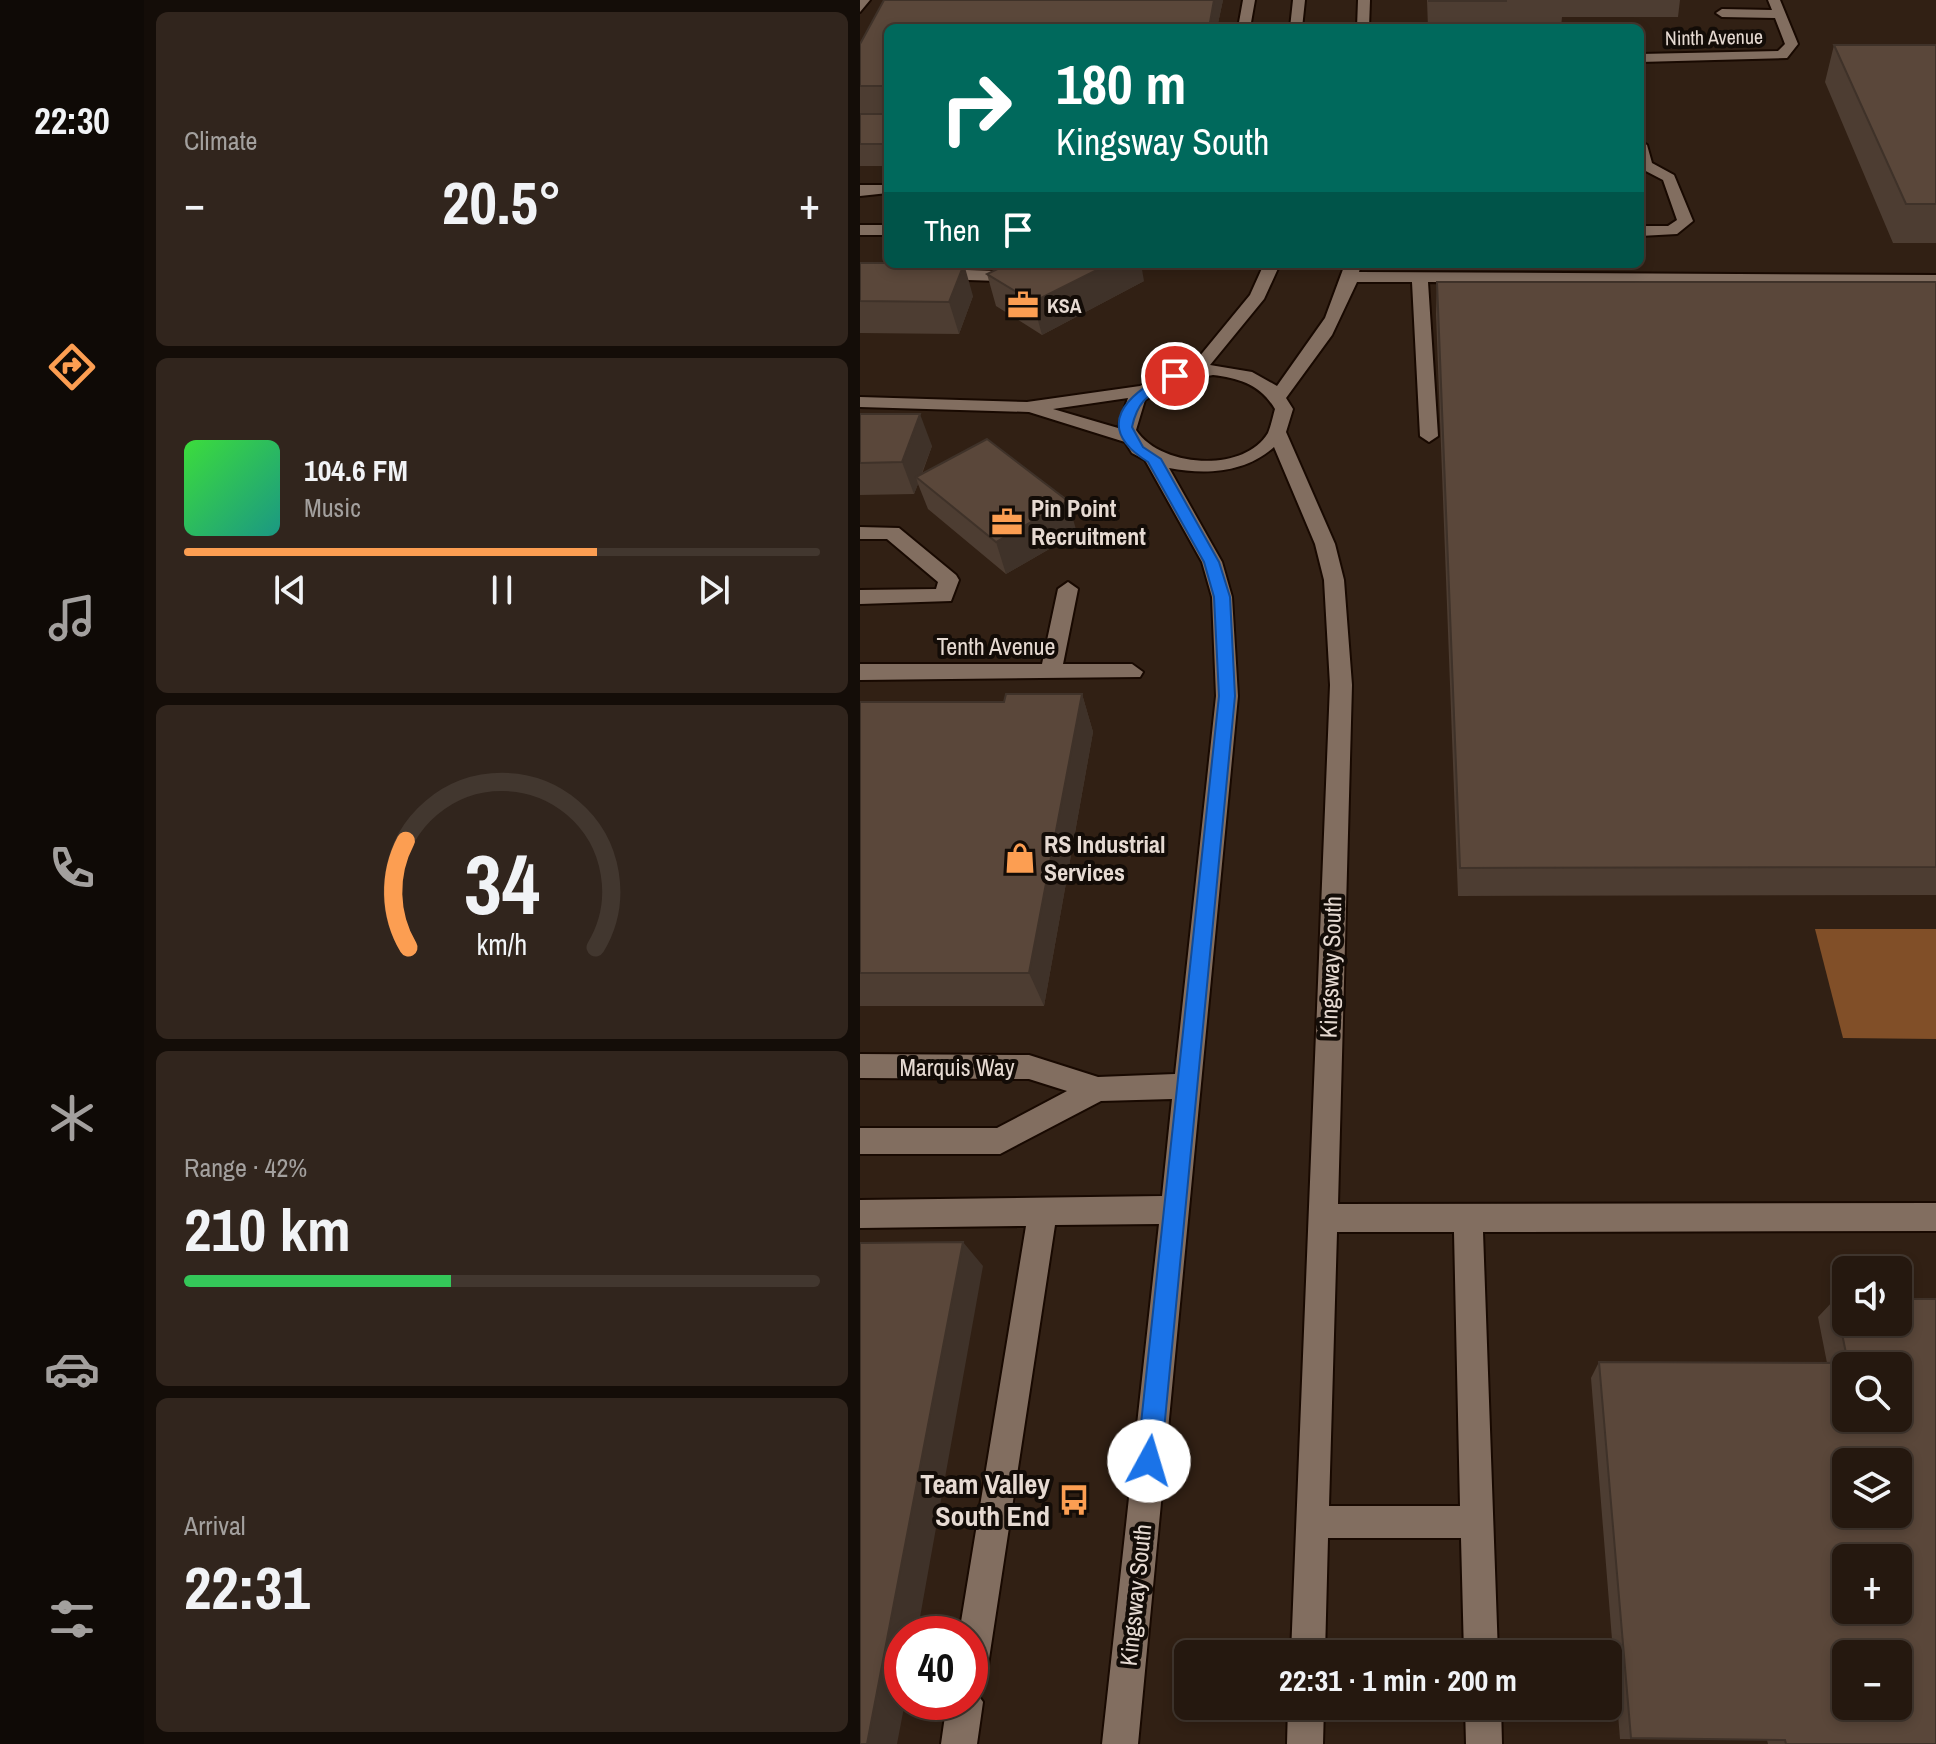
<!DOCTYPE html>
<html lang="en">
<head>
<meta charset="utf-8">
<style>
  body { margin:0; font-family:"Archivo Narrow",sans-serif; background:#31251d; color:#f1f3f6; height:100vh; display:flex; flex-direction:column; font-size:30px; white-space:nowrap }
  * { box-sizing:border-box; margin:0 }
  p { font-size:26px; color:#a3a09e }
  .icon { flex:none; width:44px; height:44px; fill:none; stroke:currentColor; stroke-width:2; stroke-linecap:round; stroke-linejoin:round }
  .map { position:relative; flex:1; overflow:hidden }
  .side { display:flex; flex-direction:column; gap:12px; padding:12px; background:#140d08; width:716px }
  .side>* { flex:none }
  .banner { position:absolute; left:24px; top:24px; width:760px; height:244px; border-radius:12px; box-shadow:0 4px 12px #0003,0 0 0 2px #42372f; background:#00695c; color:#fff; overflow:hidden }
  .buttons { position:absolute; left:972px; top:1256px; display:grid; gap:16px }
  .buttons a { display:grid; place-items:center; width:80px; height:80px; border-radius:12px; background:#25180f; box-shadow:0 4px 12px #0003,0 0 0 2px #42372f; font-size:40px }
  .speed { position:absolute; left:24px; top:1616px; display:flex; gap:16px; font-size:40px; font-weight:700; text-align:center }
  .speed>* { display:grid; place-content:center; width:104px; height:104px; border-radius:50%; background:#25180f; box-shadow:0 4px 12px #0003,0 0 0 2px #42372f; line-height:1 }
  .speed .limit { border:12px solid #d22; background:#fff; color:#111 }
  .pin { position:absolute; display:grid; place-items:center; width:68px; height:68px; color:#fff; margin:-34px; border:4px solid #fff; border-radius:50%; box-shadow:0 2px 8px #0007 }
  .me { position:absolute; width:88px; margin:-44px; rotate:6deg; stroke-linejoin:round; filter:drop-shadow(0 0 6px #0008) }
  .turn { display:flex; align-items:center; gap:28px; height:168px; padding:0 40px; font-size:36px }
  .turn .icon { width:104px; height:104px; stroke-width:2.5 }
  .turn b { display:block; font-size:56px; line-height:68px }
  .then { display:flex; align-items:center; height:76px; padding:0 40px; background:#0003; gap:16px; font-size:30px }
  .big { font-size:60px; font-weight:700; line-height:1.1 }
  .side .widget { flex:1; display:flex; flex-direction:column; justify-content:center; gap:12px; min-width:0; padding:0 28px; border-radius:12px; background:#31251d }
  .side .dial { align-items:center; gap:0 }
  .dial svg { height:208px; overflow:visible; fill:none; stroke:#42372f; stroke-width:7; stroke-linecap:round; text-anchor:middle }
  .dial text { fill:#f1f3f6; stroke:none }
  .song { display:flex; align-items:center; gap:24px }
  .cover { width:96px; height:96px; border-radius:12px; background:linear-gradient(135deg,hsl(120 70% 55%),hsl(170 70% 35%)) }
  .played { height:8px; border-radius:4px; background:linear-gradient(90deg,#fc9e52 65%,#42372f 65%) }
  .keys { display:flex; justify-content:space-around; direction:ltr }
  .heat { display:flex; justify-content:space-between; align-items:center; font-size:44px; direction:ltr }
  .charge { height:12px; border-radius:6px; background:linear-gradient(90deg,#34c759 42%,#42372f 0) }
  .trip { position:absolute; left:314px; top:1640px; width:448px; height:80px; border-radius:12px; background:#25180f; box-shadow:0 4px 12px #0003,0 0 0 2px #42372f; font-weight:700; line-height:80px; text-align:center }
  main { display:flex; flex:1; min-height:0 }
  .tabs { display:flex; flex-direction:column; width:144px; justify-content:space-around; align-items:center; background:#0f0a06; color:#a3a09e }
  .tabs .icon { width:56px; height:56px }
  .tabs .current { color:#fc9e52 }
  .tabs b { font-size:36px; color:#f1f3f6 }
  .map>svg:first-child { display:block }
</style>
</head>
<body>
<main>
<nav class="tabs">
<b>22:30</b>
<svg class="icon current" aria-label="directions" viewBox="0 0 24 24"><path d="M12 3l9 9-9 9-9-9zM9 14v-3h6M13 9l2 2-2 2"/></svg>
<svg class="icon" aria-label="music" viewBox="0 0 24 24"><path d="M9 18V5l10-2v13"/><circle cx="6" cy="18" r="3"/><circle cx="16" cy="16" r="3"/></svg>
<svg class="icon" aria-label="phone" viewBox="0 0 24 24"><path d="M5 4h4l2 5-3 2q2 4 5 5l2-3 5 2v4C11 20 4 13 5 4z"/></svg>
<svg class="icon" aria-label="climate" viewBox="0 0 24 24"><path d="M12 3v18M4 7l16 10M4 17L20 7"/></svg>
<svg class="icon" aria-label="car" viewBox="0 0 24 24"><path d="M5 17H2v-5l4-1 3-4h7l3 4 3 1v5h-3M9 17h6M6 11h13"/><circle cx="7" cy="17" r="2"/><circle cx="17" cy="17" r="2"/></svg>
<svg class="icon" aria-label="filters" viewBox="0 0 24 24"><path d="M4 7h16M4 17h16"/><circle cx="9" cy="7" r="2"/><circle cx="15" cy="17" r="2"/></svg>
</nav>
<section class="side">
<div class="widget"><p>Climate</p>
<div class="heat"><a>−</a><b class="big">20.5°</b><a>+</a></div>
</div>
<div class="widget">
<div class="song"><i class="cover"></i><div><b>104.6 FM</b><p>Music</p></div></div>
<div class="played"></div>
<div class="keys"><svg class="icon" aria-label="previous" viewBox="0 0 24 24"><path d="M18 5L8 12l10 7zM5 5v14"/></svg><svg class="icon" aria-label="pause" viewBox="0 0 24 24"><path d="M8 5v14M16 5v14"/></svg><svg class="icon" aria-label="next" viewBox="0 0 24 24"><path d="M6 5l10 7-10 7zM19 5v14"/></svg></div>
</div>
<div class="widget dial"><svg viewBox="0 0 100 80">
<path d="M14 69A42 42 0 1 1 86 69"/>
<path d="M14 69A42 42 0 0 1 13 28" stroke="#fc9e52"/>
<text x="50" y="56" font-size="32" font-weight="700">34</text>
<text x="50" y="72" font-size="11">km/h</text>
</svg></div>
<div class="widget"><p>Range · 42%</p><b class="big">210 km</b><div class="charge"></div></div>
<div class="widget"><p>Arrival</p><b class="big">22:31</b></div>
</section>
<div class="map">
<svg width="1076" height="1744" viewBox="0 0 1076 1744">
  <rect width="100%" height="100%" fill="#312014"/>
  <path fill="#814f28" d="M955,929H1076V1039L983,1038Z"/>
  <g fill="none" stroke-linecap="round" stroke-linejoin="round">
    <defs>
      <path id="minor" d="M0,0H10L0,12Z
        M383,0H395L390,28H378Z
        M433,0H445L442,28H430Z
        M498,0H510L509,28H497Z
        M908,0H920L938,44L927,58L780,62V54L918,51L925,44L915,18L862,17L856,13L862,9L912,10Z
        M780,141L787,145L792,163L814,175L833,221L817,234L780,236V226H808L817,220L803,180L780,168Z
        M0,185H28V193L0,196Z
        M0,225H28V235H0Z
        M154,264H176L139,281L77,279L69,274L77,269L137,271Z
        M404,264H420L404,299L350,365L392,372L417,386L465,318L485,264H501L499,272L1076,275V285L568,282L578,436L569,442L560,436L552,282H497L472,335L426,398L433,409L426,432L475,544L484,580L492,685L478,1204L1076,1203V1231L623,1232L638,1654H604L601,1538H468L465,1654H431L470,685L464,580L455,544L414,447C385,473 346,475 309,468L362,562L372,597L378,696L278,1744H242L299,1224L195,1225L127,1672L122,1684L113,1688L123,1702L117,1744H81L87,1702H110V1634H99L166,1226L0,1228V1200L302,1196L312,1099L241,1101L140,1154H0V1128H137L207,1091L169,1079L0,1078V1054L169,1055L238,1077L315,1074L356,696L352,597L342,562L285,460L272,453L265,442L169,412L0,407V397L167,402L280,386L301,375L330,368L390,295ZM353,375C379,378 401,385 415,409C413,416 411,426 408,433C383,474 300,467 276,430L285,400L314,382ZM268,398L258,428L193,409ZM477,1232H594L600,1506H469Z
        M0,527L39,528L96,575L99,580L91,601L0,604V590L76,589L78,582L27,539H0Z
        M208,582L218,589L203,664H272L283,672L280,677L0,680V664H182L198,589Z
        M428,1706H464L463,1744H427Z
        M605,1706H641L642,1744H606Z"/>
    </defs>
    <use href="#minor" stroke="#180901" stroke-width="4"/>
    <use href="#minor" fill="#826e60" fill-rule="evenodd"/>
  </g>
  <path fill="#4d3d32" d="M24,0H363L357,28H28V166H0V44Z
    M567,0H820L818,17H702L701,27L644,28H568Z
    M974,45H1076V243H1033L965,82Z
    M0,263L113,296L99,334L0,333Z
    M127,274L284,281L182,335L136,306Z
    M577,282H1076V895L598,896L576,314Z
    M0,414L72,446L62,474L217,533L146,574L68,509L58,484L54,494L0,495Z
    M222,694L233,732L184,1006H0V702H144Z
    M975,1299L1076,1744H908L907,1740L760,1739L731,1378L739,1362L967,1363L958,1317Z"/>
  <path fill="#3f3229" d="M354,0H363L357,28H349Z
    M104,264L113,296L99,334L89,302Z
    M249,264H281L284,281L182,335L173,302Z
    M60,414L72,446L59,480L56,477L58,484L54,494L42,462Z
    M208,501L217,533L146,574L136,542Z
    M222,694L233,732L184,1006L169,973Z
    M103,1242L123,1266L57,1634H42V1702H45L37,1744H7Z"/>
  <path fill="#5a473a" stroke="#3f3229" stroke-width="2" fill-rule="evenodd" d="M24,0H354L349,28H28V86H0V44Z
    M569,0H646V1H569Z
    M974,45H1076V204H1046Z
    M0,114H28V144H0Z
    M0,263H28V264H104L89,302L0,301Z
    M148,264H249L173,302L127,274Z
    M577,282H1076V867L600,868Z
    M0,414H60L42,462L0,463Z
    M127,439L208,501L136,542L56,477Z
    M146,694H222L169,973H0V702H144Z
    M103,1242L7,1744H0V1243Z
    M975,1299H986V1322H1038V1299H1076V1744H926L925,1740L771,1738L739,1362L988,1363ZM986,1366H1038V1418H986ZM986,1462H1038V1514H986ZM986,1558H1038V1610H986ZM986,1654H1038V1706H986Z"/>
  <path fill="#1a73e8" stroke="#114b97" stroke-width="2" d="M310,373L321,376C298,395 280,390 272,427L283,447L301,459L359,562L370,597L375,696L301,1461L298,1470L289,1473L281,1470L277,1461L359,696L354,597L344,562L288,462C232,427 266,394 310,373Z"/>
  <defs>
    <symbol id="office-bare" viewBox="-9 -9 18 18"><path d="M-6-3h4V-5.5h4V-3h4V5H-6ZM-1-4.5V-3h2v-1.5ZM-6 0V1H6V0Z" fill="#fc9e52" stroke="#130c07" stroke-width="2.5" paint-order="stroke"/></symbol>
    <symbol id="shop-bare" viewBox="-9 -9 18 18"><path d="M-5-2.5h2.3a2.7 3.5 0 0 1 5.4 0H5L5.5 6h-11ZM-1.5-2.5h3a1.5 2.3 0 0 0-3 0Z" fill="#fc9e52" stroke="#130c07" stroke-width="2.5" paint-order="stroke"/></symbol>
    <symbol id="bus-bare" viewBox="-9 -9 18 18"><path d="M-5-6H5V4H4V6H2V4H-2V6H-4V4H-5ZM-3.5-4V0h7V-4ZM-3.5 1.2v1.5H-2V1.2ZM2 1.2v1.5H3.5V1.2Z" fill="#fc9e52" stroke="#130c07" stroke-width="2.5" paint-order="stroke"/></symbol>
  </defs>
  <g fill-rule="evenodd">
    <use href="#office-bare" x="141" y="283" width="44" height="44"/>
    <use href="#office-bare" x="125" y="500" width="44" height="44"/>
    <use href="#shop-bare" x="138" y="836" width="44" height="44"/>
    <use href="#bus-bare" x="192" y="1478" width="44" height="44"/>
  </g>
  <g text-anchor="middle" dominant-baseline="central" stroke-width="8" stroke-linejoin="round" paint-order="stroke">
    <g font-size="20" fill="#e6dad2" stroke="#130c07">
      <text transform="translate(854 37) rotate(-1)">Ninth Avenue</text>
    </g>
    <g font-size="20" font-weight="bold" fill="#e6dad2" stroke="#130c07" text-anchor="start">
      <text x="187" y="305">KSA</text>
    </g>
    <g font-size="24" font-weight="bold" fill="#e6dad2" stroke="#130c07" text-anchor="start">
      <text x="171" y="508">Pin Point<tspan x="171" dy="28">Recruitment</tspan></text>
      <text x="184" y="844">RS Industrial<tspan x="184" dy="28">Services</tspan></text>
    </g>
    <g font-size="24" fill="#e6dad2" stroke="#130c07">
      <text x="136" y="646">Tenth Avenue</text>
      <text transform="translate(470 967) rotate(-88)">Kingsway South</text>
      <text x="97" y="1067">Marquis Way</text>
      <text transform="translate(275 1595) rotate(-84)">Kingsway South</text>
    </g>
    <g font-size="28" font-weight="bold" fill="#e6dad2" stroke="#130c07" text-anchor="end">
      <text x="190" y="1484">Team Valley<tspan x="190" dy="32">South End</tspan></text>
    </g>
  </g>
</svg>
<div class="buttons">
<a><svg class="icon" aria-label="sound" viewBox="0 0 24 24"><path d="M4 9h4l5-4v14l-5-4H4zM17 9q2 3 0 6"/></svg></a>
<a><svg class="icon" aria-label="search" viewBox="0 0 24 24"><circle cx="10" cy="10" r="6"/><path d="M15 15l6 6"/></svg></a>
<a><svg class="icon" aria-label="layers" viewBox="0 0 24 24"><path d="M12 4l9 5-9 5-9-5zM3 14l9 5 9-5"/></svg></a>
<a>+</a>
<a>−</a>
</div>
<div class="speed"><div class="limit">40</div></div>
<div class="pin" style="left:315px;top:376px;background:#d93025"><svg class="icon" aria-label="arrive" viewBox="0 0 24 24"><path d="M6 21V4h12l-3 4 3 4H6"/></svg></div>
<svg class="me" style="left:289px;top:1461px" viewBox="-20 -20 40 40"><circle r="19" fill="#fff"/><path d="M0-13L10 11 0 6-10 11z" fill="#1a73e8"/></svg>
<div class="trip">22:31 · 1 min · 200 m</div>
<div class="banner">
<div class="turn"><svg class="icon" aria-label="right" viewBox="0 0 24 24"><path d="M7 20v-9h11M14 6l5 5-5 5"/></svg><div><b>180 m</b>Kingsway South</div></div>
<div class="then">Then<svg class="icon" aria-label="arrive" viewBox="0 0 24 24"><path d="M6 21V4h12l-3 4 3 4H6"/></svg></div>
</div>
</div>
</main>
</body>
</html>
